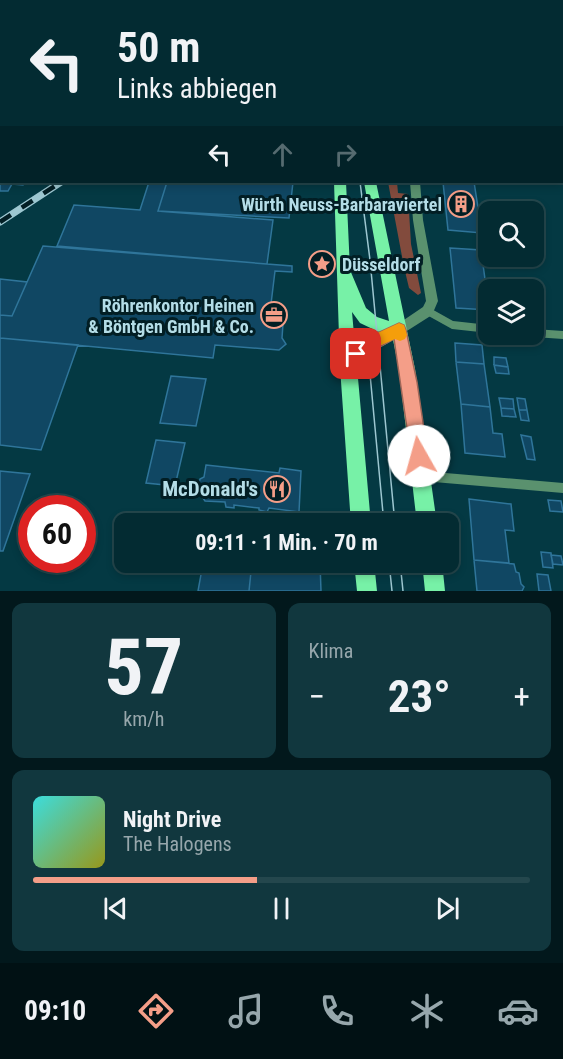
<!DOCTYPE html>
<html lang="de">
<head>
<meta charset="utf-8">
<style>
  body { margin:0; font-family:"Roboto Condensed",sans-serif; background:#11373e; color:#f1f3f6; height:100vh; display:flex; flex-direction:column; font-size:22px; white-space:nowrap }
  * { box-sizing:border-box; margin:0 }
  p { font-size:20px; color:#97a7ac }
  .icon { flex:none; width:33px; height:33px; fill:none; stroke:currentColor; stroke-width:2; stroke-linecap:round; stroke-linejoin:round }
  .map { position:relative; height:591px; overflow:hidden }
  .drawer { display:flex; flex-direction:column; gap:12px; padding:12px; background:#02181c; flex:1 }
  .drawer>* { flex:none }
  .top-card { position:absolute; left:0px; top:0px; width:564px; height:183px; box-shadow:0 3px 9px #0003,0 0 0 2px #24474d; background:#032b32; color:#f1f3f6; overflow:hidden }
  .fabs { position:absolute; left:478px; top:201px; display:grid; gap:12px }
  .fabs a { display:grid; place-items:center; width:66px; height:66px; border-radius:12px; background:#032b32; box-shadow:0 3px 9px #0003,0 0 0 2px #24474d; font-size:30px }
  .speed { position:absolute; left:18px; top:495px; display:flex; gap:12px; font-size:30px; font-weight:700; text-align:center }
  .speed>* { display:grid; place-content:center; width:78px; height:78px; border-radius:50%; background:#032b32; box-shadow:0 3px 9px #0003,0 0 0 2px #24474d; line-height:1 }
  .speed .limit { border:9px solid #d22; background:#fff; color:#111 }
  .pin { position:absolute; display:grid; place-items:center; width:51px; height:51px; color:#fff; margin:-26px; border-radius:12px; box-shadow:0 3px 9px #0006 }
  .me { position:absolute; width:66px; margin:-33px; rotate:353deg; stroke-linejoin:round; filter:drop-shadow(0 0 4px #0008) }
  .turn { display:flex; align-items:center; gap:21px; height:126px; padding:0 18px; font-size:27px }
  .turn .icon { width:78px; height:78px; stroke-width:2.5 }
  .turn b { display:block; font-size:42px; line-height:51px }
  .lanes { display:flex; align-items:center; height:57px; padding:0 18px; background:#0003; justify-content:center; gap:30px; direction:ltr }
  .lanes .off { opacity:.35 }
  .big { font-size:45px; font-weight:700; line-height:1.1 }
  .drawer .card { flex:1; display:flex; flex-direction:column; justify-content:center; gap:9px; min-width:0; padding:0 21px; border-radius:12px; background:#11373e }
  .drawer .dial { align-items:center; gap:0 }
  .dial b { font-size:78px; line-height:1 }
  .song { display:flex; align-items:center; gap:18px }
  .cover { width:72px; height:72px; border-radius:9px; background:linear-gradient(135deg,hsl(180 70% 55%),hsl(60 70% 35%)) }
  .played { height:6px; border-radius:3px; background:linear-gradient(90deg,#f49e88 45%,#24474d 45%) }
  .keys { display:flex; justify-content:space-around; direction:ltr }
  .heat { display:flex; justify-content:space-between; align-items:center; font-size:33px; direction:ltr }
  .drawer .tiles { flex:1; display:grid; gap:12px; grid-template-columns:1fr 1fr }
  .card:last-child { grid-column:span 2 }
  .trip { position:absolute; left:114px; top:513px; width:345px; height:60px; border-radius:12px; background:#032b32; box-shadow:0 3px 9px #0003,0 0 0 2px #24474d; font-weight:700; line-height:60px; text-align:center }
  .tabs { display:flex; height:96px; justify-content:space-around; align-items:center; background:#011114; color:#97a7ac }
  .tabs .icon { width:42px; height:42px }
  .tabs .current { color:#f49e88 }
  .tabs b { font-size:27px; color:#f1f3f6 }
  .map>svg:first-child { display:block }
</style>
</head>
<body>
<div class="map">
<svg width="563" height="591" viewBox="0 0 563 591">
  <rect width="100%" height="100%" fill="#043943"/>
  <path fill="#824b3d" d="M388,182H397L398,193L408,194L411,244L421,293L418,295L409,288L404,267Z"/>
  <path fill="#104763" stroke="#2f759a" stroke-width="1.5" d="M10,0H120L9,2Z
    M0,175L2,182H24L23,185L12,184L8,191H0Z
    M149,182H167L158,211L273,220L267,264L57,246L74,205L140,210Z
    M167,182H293L289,218L158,211Z
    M443,182H474L482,233L448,230Z
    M43,246L292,266V272L275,271L271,304L284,310L282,338L286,344L279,350L215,345L213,358L0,338V315L12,316Z
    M450,248L481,250L485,279L522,282L523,290H489V310L456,308Z
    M0,279L27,282L12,316L0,315Z
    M0,338L78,345L41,450L0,445Z
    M455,343L482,345L484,364L456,362Z
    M494,357L506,358L508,367L494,365Z
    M456,362L484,364L490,407L461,404Z
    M494,365L508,367L509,374L496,373Z
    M171,376L206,379L196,426L160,423Z
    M499,398L513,399L514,409L501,408Z
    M517,398L525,399L527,410H519Z
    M461,404L490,407L493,433L502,434L505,457L465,453Z
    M501,408L514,409L516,417L502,416Z
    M519,410H527L529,421L521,420Z
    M521,435L531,437L535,460L527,459Z
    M156,440L185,443L175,486L146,483Z
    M206,465L279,473L280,468L301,471L299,512L269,508L267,512L259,510V508L234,505V508L226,507L225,502L205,501L201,495L203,485L199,483L200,479L204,477Z
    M0,471L30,474L3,551H0Z
    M469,499L511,504L514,531L505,530L509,563L474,560Z
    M548,500L561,501L563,512L550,511Z
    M541,552L551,553L553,568L543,567Z
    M551,555L561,556L563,565L553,564Z
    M474,560L514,564L516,572L519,573L521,584L524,587L522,591H477Z
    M170,562H252L249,591H198L202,569L170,565Z
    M252,562H320L321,591H249Z
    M537,574L548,575L551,591H539Z"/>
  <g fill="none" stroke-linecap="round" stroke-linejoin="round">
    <path fill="#5a916e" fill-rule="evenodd" d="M416,0H422V2H416Z
      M562,88H563V92H562Z
      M562,159H563V163H562Z
      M428,307L453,321L489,325V333L452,329L425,314L424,311L425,308Z
      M534,329L563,331V339L534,337L530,334H534Z
      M422,471L563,483V493L422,481L418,480L417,476L418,472Z"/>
    <path fill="#5a916e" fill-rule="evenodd" d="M562,27H563V31H562Z
      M0,105H2V111H0Z
      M410,182H420L423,220L438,301L432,315L399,336L395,334L393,330L395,326L423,307L426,301L413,220Z"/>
    <path fill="#77f1a7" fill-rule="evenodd" d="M344,0H354V2H344Z
      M367,0H377V2H367Z
      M334,182H346L350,270L366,308L377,317L389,321L364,182H376L415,369L437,524H417L399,369L393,340L369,354L357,367L371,524H351L340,367ZM352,312L360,323L379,332L355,346Z
      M354,562H374L377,591H357Z
      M422,562H442L445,591H425Z"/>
    <path stroke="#9dc7d1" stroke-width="1.5" d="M360,182L370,260L395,524
      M366,331L384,524
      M389,562L392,591
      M400,562L403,591"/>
    <defs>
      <path id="rail-far1" d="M363,2L367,0"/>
      <path id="rail" d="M0,222L61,182"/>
    </defs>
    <use href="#rail-far1" stroke="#9dc7d1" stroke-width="4.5"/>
    <use href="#rail" stroke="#9dc7d1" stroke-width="7"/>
    <use href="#rail-far1" stroke="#021e24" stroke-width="3" stroke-dasharray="10" stroke-linecap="butt"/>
    <use href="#rail" stroke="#021e24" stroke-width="4.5" stroke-dasharray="13" stroke-linecap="butt"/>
  </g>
  <path fill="#f49e88" stroke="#9f6758" stroke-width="1.5" d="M399,323L404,325L406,330L417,382L428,456L425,461L419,464L414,461L411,456L394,339L356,360L351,358L349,354L362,340Z"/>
  <path fill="#f59e0b" d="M399,323L404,325L407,335L405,339L400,341L395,339L372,349L367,347L364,343L367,338Z"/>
  <defs>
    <symbol id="building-ring" viewBox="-11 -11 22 22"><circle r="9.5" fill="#021e24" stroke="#f49e88" stroke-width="1.5"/><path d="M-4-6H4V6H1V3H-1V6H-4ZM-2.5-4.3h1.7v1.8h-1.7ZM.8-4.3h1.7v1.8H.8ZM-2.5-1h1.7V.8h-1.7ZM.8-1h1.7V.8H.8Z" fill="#f49e88"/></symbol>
    <symbol id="sight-ring" viewBox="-11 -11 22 22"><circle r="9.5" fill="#021e24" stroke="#f49e88" stroke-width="1.5"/><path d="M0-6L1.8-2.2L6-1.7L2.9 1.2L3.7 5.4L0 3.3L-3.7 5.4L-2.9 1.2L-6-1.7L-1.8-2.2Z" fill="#f49e88"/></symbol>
    <symbol id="office-ring" viewBox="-11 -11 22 22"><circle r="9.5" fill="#021e24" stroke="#f49e88" stroke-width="1.5"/><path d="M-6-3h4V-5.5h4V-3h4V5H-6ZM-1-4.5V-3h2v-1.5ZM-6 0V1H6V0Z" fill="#f49e88"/></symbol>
    <symbol id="restaurant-ring" viewBox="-11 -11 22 22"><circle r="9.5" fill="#021e24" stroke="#f49e88" stroke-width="1.5"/><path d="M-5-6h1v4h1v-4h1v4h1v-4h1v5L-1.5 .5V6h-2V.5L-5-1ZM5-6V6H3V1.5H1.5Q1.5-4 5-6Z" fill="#f49e88"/></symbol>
  </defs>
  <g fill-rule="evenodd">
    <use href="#building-ring" x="446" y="189" width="30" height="30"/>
    <use href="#sight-ring" x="307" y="249" width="30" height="30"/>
    <use href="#office-ring" x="259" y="300" width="30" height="30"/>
    <use href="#restaurant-ring" x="262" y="474" width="30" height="30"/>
  </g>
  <g text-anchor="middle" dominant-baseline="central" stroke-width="6" stroke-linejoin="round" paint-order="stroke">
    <g font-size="18" font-weight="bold" fill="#b4dde7" stroke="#021e24" text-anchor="end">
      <text x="442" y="204">Würth Neuss-Barbaraviertel</text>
      <text x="342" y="264" text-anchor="start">Düsseldorf</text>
      <text x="254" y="305">Röhrenkontor Heinen<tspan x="254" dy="21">&amp; Böntgen GmbH &amp; Co.</tspan></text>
    </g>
    <g font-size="21" font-weight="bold" fill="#b4dde7" stroke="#021e24" text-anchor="end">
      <text x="258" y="489">McDonald's</text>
    </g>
  </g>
</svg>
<div class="fabs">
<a><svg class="icon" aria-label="search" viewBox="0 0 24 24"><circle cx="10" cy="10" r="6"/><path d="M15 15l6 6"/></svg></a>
<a><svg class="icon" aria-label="layers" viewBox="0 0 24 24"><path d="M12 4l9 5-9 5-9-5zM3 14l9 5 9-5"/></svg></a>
</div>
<div class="speed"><div class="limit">60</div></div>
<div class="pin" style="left:356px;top:354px;background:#d93025"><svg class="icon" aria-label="arrive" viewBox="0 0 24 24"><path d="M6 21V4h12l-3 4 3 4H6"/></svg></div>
<svg class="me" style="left:419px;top:456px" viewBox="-20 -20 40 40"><circle r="19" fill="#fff"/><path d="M0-13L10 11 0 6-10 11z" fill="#f49e88"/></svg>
<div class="trip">09:11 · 1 Min. · 70 m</div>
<div class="top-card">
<div class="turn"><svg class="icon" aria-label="left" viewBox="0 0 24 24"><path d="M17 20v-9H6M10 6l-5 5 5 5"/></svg><div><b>50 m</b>Links abbiegen</div></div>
<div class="lanes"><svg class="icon" aria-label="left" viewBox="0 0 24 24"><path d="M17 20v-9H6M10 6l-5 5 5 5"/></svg><svg class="icon off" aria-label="ahead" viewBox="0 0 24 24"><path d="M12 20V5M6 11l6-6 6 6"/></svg><svg class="icon off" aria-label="right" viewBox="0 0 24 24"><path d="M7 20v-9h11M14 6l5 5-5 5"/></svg></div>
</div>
</div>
<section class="drawer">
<div class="tiles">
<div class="card dial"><b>57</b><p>km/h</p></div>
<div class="card"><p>Klima</p>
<div class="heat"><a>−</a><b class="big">23°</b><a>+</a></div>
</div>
<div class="card">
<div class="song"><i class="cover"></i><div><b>Night Drive</b><p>The Halogens</p></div></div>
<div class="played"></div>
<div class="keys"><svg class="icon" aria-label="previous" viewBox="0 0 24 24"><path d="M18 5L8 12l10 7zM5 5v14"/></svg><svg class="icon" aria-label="pause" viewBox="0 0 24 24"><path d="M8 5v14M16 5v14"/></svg><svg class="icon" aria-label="next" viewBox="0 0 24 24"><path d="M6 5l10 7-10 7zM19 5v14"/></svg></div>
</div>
</div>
</section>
<nav class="tabs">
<b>09:10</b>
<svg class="icon current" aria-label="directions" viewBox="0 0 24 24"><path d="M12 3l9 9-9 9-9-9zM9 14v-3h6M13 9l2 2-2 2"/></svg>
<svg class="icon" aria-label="music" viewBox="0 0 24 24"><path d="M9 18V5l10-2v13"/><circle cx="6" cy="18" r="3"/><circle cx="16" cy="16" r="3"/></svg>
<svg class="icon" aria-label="phone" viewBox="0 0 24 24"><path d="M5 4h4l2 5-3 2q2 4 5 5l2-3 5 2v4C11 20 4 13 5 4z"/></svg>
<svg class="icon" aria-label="climate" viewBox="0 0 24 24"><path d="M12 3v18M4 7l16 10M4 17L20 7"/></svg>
<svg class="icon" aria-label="car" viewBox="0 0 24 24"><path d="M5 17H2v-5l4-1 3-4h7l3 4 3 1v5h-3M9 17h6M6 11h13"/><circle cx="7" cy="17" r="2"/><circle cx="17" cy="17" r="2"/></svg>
</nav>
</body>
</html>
